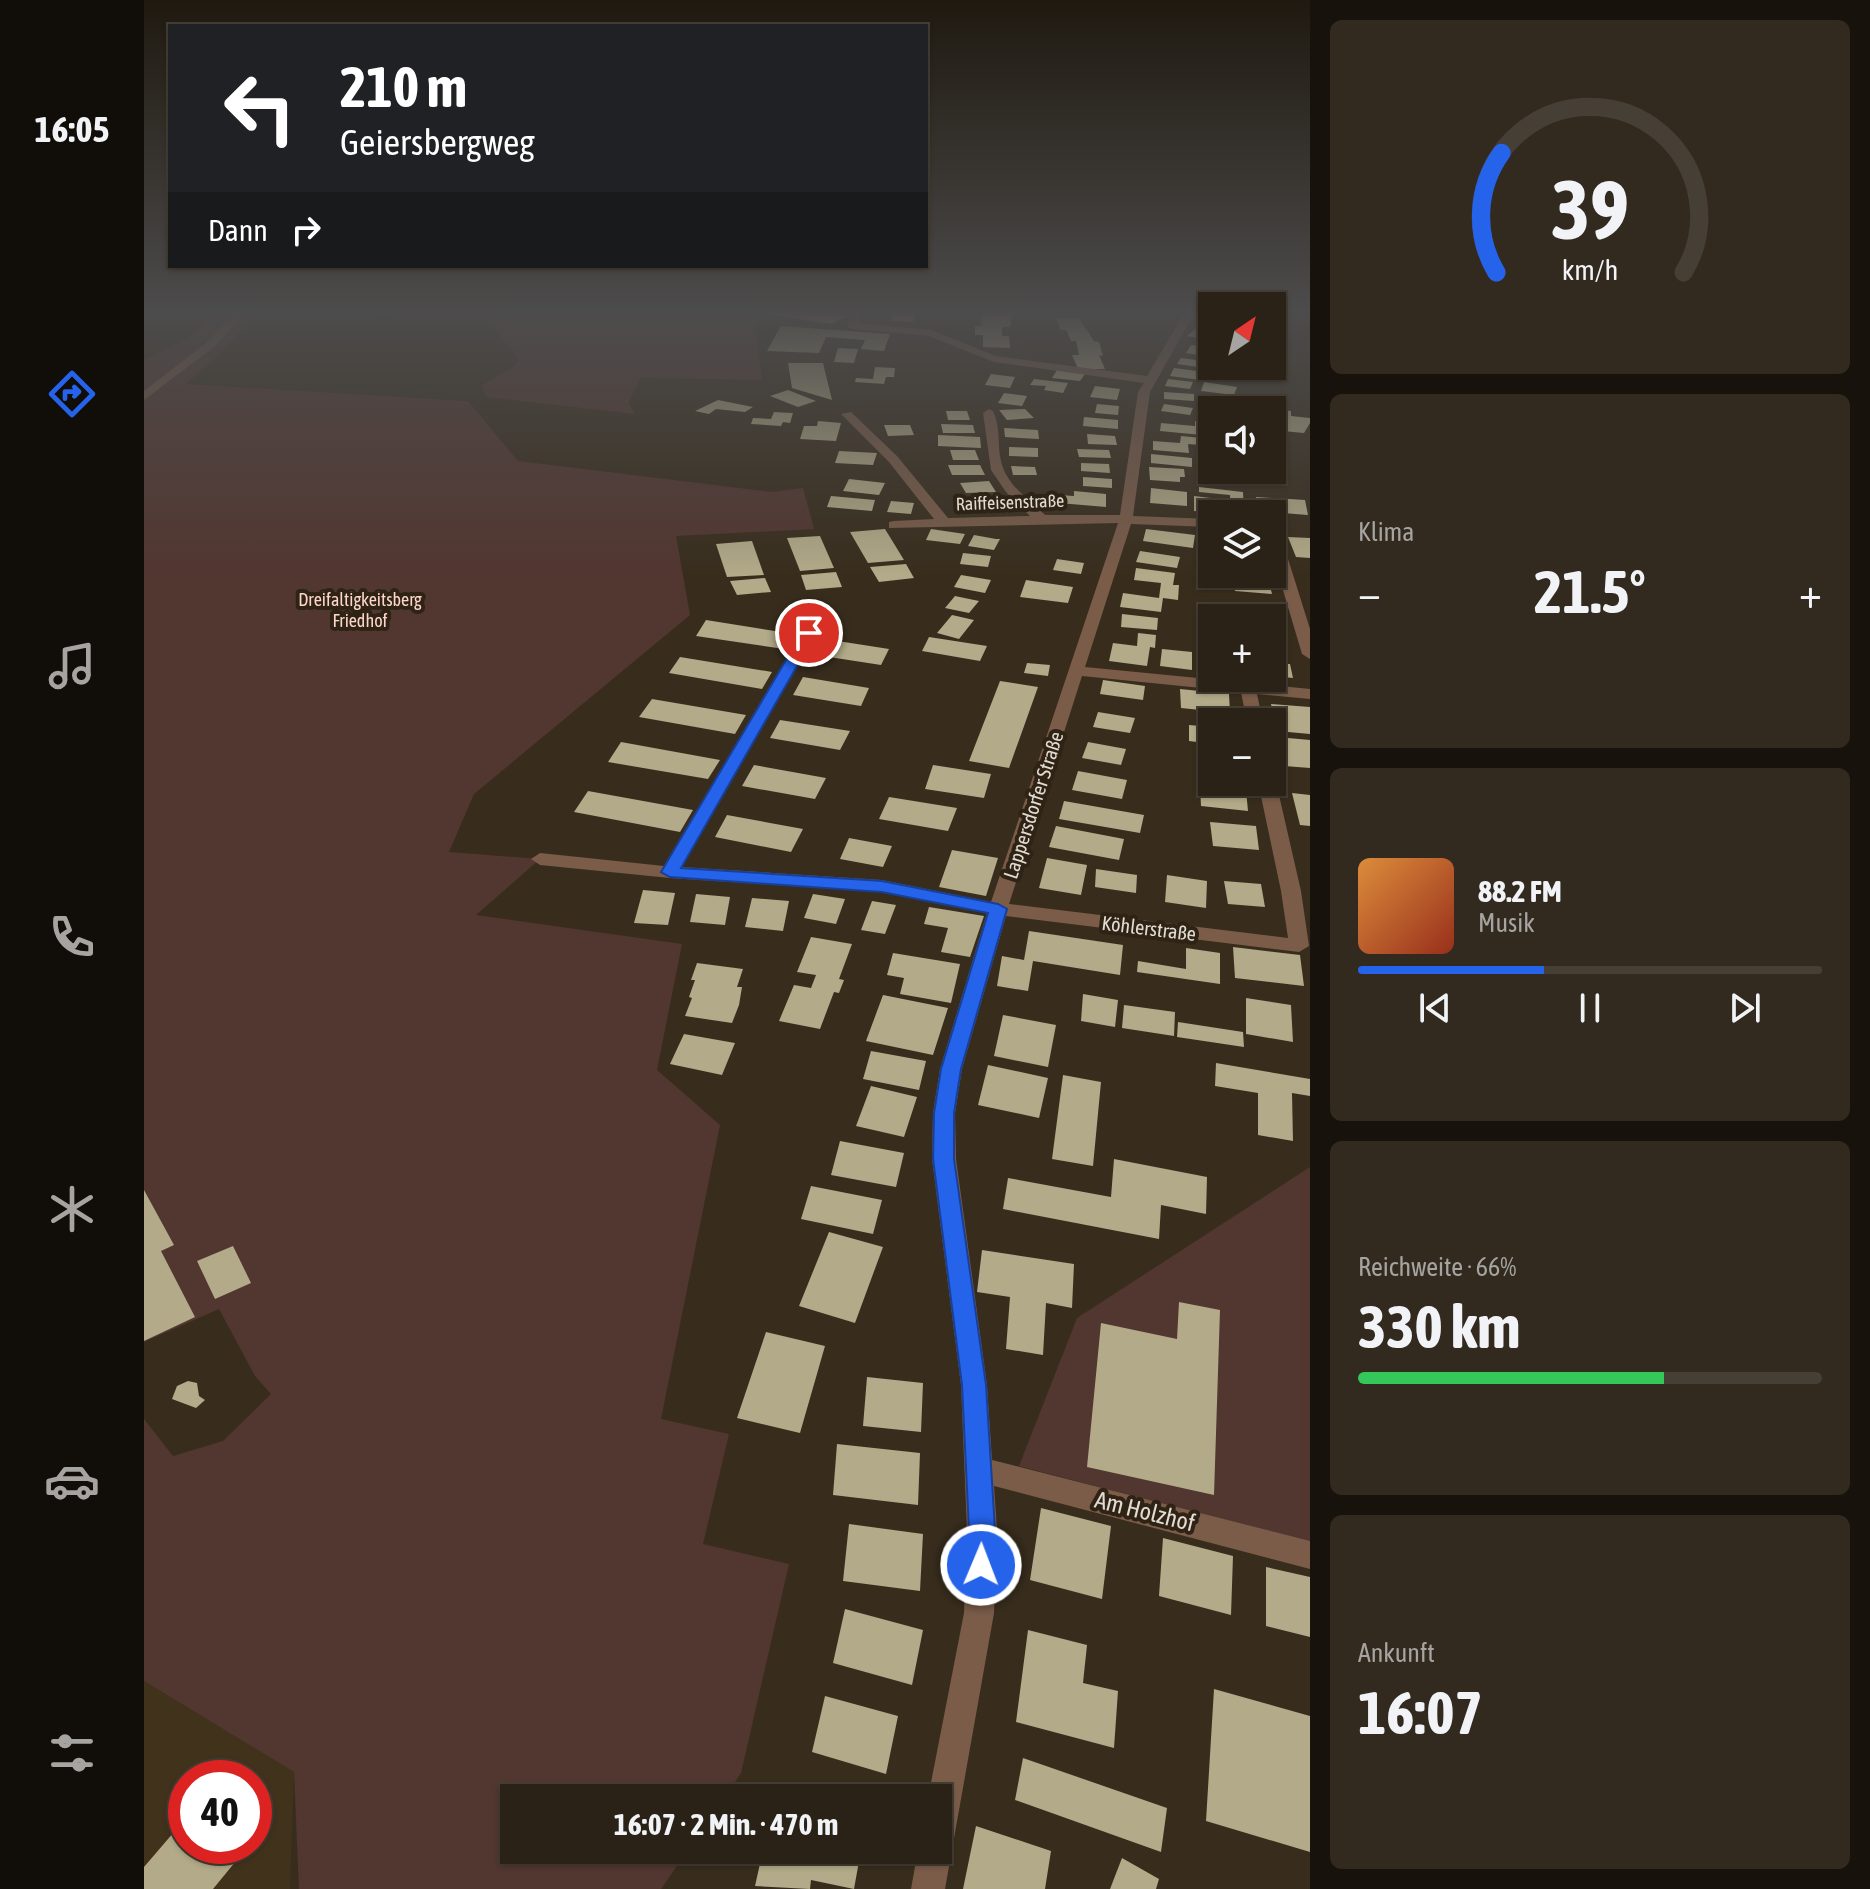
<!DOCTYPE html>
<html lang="de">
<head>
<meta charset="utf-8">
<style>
  body { margin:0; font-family:"Asap Condensed",sans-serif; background:#322a1f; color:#f1f3f6; height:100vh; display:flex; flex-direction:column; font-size:30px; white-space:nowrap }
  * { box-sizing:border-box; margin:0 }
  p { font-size:26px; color:#a5a4a1 }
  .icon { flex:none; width:44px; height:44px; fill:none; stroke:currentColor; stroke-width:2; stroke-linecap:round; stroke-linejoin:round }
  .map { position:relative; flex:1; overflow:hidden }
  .side { display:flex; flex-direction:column; gap:20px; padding:20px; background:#17130c; width:560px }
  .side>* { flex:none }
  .banner { position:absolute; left:24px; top:24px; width:760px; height:244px; border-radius:0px; box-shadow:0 2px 6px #0004,0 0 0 2px #463f35; background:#202124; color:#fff; overflow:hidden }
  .needle { width:52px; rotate:35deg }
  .controls { position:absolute; left:1054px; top:292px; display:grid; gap:16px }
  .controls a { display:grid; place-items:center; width:88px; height:88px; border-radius:0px; background:#2a2216; box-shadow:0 2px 6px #0004,0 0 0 2px #463f35; font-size:40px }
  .speed { position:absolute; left:24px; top:1760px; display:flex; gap:16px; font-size:40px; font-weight:700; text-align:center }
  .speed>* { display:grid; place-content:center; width:104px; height:104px; border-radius:50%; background:#2a2216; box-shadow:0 2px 6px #0004,0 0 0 2px #463f35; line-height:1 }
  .speed .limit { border:12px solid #d22; background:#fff; color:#111 }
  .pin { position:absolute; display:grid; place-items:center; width:68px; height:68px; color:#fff; margin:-34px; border:4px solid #fff; border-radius:50%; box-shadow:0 2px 8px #0007 }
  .me { position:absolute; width:88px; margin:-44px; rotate:1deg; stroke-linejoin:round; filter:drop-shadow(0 0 6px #0008) }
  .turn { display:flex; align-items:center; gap:28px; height:168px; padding:0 40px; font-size:36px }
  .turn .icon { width:104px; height:104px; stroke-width:2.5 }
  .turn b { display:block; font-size:56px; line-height:68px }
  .then { display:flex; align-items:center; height:76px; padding:0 40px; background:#0003; gap:16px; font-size:30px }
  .big { font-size:60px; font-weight:700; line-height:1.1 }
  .side .tile { flex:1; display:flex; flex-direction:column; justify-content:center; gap:12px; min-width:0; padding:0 28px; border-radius:12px; background:#322a1f }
  .side .dial { align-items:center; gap:0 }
  .dial svg { height:208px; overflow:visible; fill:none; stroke:#463f35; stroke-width:7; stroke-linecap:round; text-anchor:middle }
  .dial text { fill:#f1f3f6; stroke:none }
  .song { display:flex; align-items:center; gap:24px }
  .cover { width:96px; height:96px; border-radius:12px; background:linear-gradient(135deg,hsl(30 70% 55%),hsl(10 70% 35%)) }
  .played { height:8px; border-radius:4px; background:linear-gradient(90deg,#2563eb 40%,#463f35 40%) }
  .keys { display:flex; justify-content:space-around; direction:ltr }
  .heat { display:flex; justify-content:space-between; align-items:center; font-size:44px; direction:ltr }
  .charge { height:12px; border-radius:6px; background:linear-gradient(90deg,#34c759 66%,#463f35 0) }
  .trip { position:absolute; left:356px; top:1784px; width:452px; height:80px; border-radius:0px; background:#2a2216; box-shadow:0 2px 6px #0004,0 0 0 2px #463f35; font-weight:700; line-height:80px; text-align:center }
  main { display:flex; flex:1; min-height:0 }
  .dock { display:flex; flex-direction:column; width:144px; justify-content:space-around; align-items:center; background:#110e09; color:#a5a4a1 }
  .dock .icon { width:56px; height:56px }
  .dock .on { color:#2563eb }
  .dock b { font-size:36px; color:#f1f3f6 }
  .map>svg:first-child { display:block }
</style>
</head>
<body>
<main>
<nav class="dock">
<b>16:05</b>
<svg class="icon on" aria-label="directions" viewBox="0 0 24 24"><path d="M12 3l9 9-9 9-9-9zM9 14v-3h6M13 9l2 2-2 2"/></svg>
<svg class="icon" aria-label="music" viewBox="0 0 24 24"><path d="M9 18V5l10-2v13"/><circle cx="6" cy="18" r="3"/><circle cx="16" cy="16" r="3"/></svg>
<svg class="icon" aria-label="phone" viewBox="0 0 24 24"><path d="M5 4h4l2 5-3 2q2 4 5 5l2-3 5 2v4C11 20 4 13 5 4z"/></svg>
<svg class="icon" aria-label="climate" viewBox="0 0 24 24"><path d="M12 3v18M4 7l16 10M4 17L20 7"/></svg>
<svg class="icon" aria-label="car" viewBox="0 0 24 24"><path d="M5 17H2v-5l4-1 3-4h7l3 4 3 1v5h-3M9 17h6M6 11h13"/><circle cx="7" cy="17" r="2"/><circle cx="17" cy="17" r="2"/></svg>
<svg class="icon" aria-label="filters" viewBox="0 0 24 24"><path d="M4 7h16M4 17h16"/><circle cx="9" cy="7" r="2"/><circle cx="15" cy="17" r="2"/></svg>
</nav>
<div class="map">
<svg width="1166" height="1889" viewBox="0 0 1166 1889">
  <rect width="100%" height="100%" fill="#382d1d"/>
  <path fill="#41321c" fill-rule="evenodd" d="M0,1681L150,1772L146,1889H0ZM42,1778H110V1846H42Z"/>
  <path fill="#523630" d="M71,312H113L78,352L42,384L324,401L374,461L628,492L659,488L670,529L532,536L546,615L330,794L305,852L396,859L332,915L538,944L513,1070L576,1125L517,1419L585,1434L559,1544L645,1564L597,1773L580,1798H370V1850H544L517,1889H155L150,1772L0,1681V1419L29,1456L79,1441L127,1394L111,1376L75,1309L0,1342V360L47,337Z
    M213,312H617L611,326L618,380L497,378L484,403L491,414L342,397L338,385L369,367L375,359L351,329L337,318L261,319Z
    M1166,1167V1542L875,1466L933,1318Z"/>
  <path fill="#b2aa88" d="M628,312H677L702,316L688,324L623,314Z
    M748,312H771L770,322L747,321Z
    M841,312H869L866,327H858V336H865L866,348L839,347V335H831V326H837V316H841Z
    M912,318H935L950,341L955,342L959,356L955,355L961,369H934L928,355H935L932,341H927L922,330H917Z
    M637,326L746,334L740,351L717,349L721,340L682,337L675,353L623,351Z
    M1051,329L1068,331V340L1043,336Z
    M1047,345L1068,348V357L1042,353Z
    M694,348L714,349L710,363L690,362Z
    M1037,358L1068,362V366H1079L1076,370L1033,364Z
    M644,363H679L688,400L648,388Z
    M731,367L751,368L750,377H742L740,384L711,382L712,378L729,379Z
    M1030,368L1076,374L1072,382L1026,376Z
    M913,370L941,374L936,381L908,378Z
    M847,374L871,377L866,388L841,385Z
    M890,379L924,383L919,393L900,390L902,386L886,385Z
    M1024,379L1049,382L1046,389L1021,386Z
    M1060,382L1093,387L1090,395L1057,391Z
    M951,386L976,389L973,400L946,397Z
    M644,390L672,401L654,407L626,396Z
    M1020,392L1050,394V401L1020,399Z
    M860,393L883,396L878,406L854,403Z
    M1079,397L1095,398V405L1105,406V410H1066L1067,401L1079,403Z
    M574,400L609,407L601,412L572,409L565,414L551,411Z
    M953,404L975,406L974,415L951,413Z
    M1020,404L1049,408L1046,415L1017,411Z
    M881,409L890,418L863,420L855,410Z
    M1128,409L1147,411V416L1166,418V423L1160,433L1128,430Z
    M802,411H823L826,420H804Z
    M630,412L649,413L646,423L639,422L637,426L607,424L609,418L627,419Z
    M940,417L974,420V429L939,426Z
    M674,421L697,423L692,441L656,439L660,426H673Z
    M1051,421L1068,423V430L1058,429V435L1016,431L1017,423L1051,426Z
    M797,424L829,425L831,433H799Z
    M740,425H766L770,435L744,436Z
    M860,428L894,430L895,439L861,437Z
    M943,434L971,436L973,445L944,444Z
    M794,435L836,437L837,448L794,446Z
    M1037,436L1068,439V446L1044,444L1045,453L1009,450V441L1036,443Z
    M865,447L894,448V457L865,456Z
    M933,449L965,450L967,458L935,457Z
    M806,450H831L835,460H809Z
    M695,451L733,453L729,465L691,463Z
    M1007,454L1048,458V467L1007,463Z
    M937,463L965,464L966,473L937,471Z
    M804,465H836L841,475H808Z
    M867,466L891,467L893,475H869Z
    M1005,467L1040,469L1041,477H1036V482L1006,480Z
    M939,477L968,479V488L939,486Z
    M705,479L741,483L735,495L699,491Z
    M845,481L852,492L822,493L816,483Z
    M1055,487L1099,492L1100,513L1087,512L1086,495L1055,492Z
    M1007,488L1043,492V506L1006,503Z
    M930,491L962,494V507L915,503V495L930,496Z
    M687,496L731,500L728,511L683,507Z
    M1050,496L1075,499V514L1050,511Z
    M1112,497L1161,500L1164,515L1114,511Z
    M861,498L871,509L841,512L831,501Z
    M747,501L770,503L767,514L743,512Z
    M741,529L760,560L724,563L706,532Z
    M787,529L821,534L816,544L782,540Z
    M1002,529L1051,535L1049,548L999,541Z
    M830,535L852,539H856L850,550L824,546Z
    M676,536L690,568L656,571L643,538Z
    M1144,537L1166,538V558L1152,557Z
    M608,541L620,575L583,577L572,544Z
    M996,551L1036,557L1033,568L992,562Z
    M819,553L847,556L844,567L816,564Z
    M913,559L940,563L937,574L909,570Z
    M762,564L770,578L735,582L726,567Z
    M992,568L1031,573L1029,585H1035L1034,600L1019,598L1017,612L976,607L979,593L1015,598L1017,583L990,580Z
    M692,572L698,587L662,590L657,575Z
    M817,575L847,580L841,593L810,587Z
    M621,578L627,592L593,595L586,581Z
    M882,580L929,587L924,603L876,597Z
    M1088,580L1125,582L1128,594L1091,591Z
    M811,596L835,601L825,613L801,608Z
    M978,614L1014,618L1013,630L977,627Z
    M808,615L830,620L815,639L793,633Z
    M562,620L650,634L640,649L552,636Z
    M994,633L1012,635L1011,648L1006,647L1003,666L965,661L969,643L993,646Z
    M785,637L843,646L836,661L778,651Z
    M681,639L745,649L737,665L672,655Z
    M1128,644L1139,645L1140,664H1146L1149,678L1128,676Z
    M1018,649L1048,652V670L1016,666Z
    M536,657L628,672L618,689L525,673Z
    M883,663L906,665L904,676L880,673Z
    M659,677L725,688L717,706L649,695Z
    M959,680L1001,686L999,700L956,694Z
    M856,681L894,687L865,768L825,761Z
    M1036,689L1085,694L1086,713L1037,708Z
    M508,699L602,715L591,734L495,717Z
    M1127,704L1166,707V734L1133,731Z
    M954,712L991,718L986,733L949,727Z
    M636,720L706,731L696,750L626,738Z
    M1045,725L1068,727V744L1045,741Z
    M1133,737L1166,740V768L1140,766Z
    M477,742L576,760L564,779L464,762Z
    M944,742L982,749L977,765L938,758Z
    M1057,753L1068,754V775L1060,774Z
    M610,765L682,778L671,799L598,786Z
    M789,765L847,774L840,798L781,789Z
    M934,771L983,780L978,799L928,790Z
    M1056,785L1102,790L1104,811L1057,806Z
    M444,791L549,810L536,832L430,812Z
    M1148,793L1166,795V826L1156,825Z
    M745,797L813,808L804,831L735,819Z
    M920,801L1000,815L996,833L915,819Z
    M583,815L659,829L647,852L571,837Z
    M1066,822L1112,826L1115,850L1069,846Z
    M912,826L980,839L975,860L905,847Z
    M705,838L748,846L739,867L696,859Z
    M808,850L854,858L842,896L795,887Z
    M903,858L943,865L937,895L895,888Z
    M952,869L993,875L992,893L951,887Z
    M1023,875L1063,881L1062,908L1021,902Z
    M1080,881L1117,884L1121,907L1084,904Z
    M499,890L531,893L524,925L490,923Z
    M552,894L586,897L581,925L546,922Z
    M669,894L701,899L692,924L660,918Z
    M608,898L645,901L639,931L601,927Z
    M728,901L752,905L741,934L717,930Z
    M785,907L840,916L826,957L797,952L804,928L780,924Z
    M885,931L979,945L976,975L889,961L884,991L853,986L858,956L880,960Z
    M667,937L708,944L695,979L700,980L695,993L690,992L676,1029L635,1021L650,985L667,988L672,975L653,972Z
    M1089,947L1156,955L1160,986L1091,978Z
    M1042,948L1076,953V984L993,972L994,961L1042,969Z
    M749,953L816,964L807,1003L756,994L760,978L743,975Z
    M553,963L599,969L593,987H598L595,1005L588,1023L541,1016L548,998L545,997L551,980H547Z
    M939,994L974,1000L971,1027L937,1021Z
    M739,995L804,1008L789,1055L722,1041Z
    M1102,998L1147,1005L1149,1042L1102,1034Z
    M980,1005L1031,1012L1030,1036L978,1028Z
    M859,1015L912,1025L904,1067L850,1056Z
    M1034,1022L1099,1032L1100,1047L1033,1037Z
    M540,1034L591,1043L578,1075L526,1064Z
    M727,1051L782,1061L775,1090L719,1079Z
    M1072,1063L1166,1079V1096L1148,1093L1149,1141L1114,1135V1093L1071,1086Z
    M844,1065L904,1078L895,1118L834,1105Z
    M919,1075L957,1082L949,1166L908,1159Z
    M727,1086L773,1097L760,1137L712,1126Z
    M696,1141L760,1153L752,1187L687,1175Z
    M970,1159L1063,1177L1062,1214L1017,1205L1015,1239L859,1209L864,1178L967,1197Z
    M667,1186L738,1200L729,1234L657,1219Z
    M0,1190L30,1245L17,1251L51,1317L0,1341Z
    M685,1232L739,1247L711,1323L655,1306Z
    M89,1246L107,1283L71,1299L53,1261Z
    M838,1250L930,1264L928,1308L902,1303L899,1355L862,1349L866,1297L833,1292Z
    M1035,1302L1076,1310L1070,1495L943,1467L957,1323L1033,1339Z
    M622,1332L681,1346L656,1433L593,1418Z
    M723,1377L779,1383L777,1432L719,1426Z
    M44,1381L53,1383L55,1396L61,1400L52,1408L28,1399L33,1386Z
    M693,1444L776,1453L774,1505L689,1495Z
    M897,1508L967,1526L958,1599L886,1580Z
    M705,1524L779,1534L776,1591L699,1581Z
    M1019,1538L1089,1556L1087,1615L1015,1596Z
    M1122,1567L1166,1577V1637L1122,1626Z
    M701,1609L779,1630L768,1685L689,1663Z
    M884,1630L943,1645L939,1683L974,1691L970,1748L872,1722Z
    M1070,1689L1166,1716V1852L1062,1821Z
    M681,1696L754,1716L742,1774L668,1752Z
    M879,1758L1023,1808L1017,1852L871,1800Z
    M42,1818V1846H73L92,1861L69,1889H0V1867Z
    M832,1826L907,1851L901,1889H819Z
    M619,1850H717L710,1889L667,1880L666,1889L611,1886Z
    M978,1858L1015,1879L1012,1889H966Z"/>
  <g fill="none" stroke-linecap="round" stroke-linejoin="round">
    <path fill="#7a5c49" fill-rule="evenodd" d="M92,312H102L70,347L0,400V391L62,343Z
      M706,312H716L714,323L787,330L852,356L1003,376L1041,312H1051L1006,392L989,516L1068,519V527L987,524L941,667L1166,689V699L1113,694L1119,722H1103L1097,692L938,676L865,904L1144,938L1137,891L1114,782H1128V778L1132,782L1157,891L1165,946L1155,952L862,916L818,1069L811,1113L812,1159L843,1385L848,1460L1166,1541V1569L850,1486L853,1530L850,1613L801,1889H767L774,1850H794V1798H784L820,1613L823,1530L817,1385L788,1159L789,1113L796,1069L843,913L738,892L526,878L396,865L387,859L396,853L520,866L664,622L671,618L678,622L538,867L738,880L847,902L974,523L745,528V522L750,521L790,519L745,462L697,414L707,412L753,456L804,518L886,516L862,492L847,470L839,413L845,409L849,411C857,427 853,444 857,461C862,485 885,499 901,515H976L994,392L1000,383L850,362L785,336L708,329L703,326Z
      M1128,526L1135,530L1166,629V659L1158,654L1128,553Z"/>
  </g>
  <linearGradient id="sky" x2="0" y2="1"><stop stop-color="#1f1910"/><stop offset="0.54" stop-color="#4d4c4c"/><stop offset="1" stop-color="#4d4c4c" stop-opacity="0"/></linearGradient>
  <rect width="1166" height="576" fill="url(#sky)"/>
  <path fill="#2563eb" stroke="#184099" stroke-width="2" d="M665,629L672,633L537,868L738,881L854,904L863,909L817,1069L810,1113V1159L842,1385L851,1530L850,1565L846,1574L837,1578L827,1574L823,1565L825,1530L818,1385L789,1159L790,1113L797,1069L844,913L738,892L526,877L517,872L658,633Z"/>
  <g text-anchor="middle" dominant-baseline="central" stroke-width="8" stroke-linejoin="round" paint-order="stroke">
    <g font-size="18" fill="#e3dcd2" stroke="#2e2314">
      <text transform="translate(866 502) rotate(-2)">Raiffeisenstraße</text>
    </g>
    <g font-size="18" fill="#fed6cd" stroke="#2e2314">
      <text x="216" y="599">Dreifaltigkeitsberg<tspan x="216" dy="21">Friedhof</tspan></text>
    </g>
    <g font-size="20" fill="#e3dcd2" stroke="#2e2314">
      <text transform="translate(889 805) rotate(-72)">Lappersdorfer Straße</text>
      <text transform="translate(1005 928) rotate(7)">Köhlerstraße</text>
    </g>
    <g font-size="24" fill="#e3dcd2" stroke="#2e2314">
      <text transform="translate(1001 1511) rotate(14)">Am Holzhof</text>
    </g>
  </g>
</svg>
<div class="controls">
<a><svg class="needle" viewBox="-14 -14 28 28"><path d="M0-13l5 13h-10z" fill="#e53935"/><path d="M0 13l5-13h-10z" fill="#a5a4a1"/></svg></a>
<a><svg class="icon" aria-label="sound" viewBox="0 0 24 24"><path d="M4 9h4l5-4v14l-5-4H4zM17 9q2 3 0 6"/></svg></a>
<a><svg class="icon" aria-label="layers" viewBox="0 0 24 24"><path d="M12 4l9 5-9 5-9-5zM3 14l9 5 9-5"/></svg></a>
<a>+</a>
<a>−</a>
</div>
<div class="speed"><div class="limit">40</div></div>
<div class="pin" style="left:665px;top:633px;background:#d93025"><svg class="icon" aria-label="arrive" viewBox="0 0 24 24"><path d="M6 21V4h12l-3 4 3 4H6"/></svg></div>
<svg class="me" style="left:837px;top:1565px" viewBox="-20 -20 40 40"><circle r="17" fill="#2563eb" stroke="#fff" stroke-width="3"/><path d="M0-11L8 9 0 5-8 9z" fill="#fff"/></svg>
<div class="trip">16:07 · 2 Min. · 470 m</div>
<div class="banner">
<div class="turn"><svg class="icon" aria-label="left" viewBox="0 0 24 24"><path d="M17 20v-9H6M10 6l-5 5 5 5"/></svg><div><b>210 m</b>Geiersbergweg</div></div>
<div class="then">Dann<svg class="icon" aria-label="right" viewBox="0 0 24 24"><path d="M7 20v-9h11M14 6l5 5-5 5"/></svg></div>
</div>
</div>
<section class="side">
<div class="tile dial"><svg viewBox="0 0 100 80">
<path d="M14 69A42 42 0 1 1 86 69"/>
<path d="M14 69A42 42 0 0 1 16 23" stroke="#2563eb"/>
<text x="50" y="56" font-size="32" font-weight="700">39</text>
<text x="50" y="72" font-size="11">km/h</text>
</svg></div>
<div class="tile"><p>Klima</p>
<div class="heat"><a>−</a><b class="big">21.5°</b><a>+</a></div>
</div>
<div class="tile">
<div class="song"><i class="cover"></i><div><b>88.2 FM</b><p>Musik</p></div></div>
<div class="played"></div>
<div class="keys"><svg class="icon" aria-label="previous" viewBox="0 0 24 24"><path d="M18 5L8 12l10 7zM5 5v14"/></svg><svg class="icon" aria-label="pause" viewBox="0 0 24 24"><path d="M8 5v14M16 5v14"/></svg><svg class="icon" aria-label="next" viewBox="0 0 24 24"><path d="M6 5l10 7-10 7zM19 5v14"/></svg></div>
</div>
<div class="tile"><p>Reichweite · 66%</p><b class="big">330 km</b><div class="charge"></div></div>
<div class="tile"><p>Ankunft</p><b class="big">16:07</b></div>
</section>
</main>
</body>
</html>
